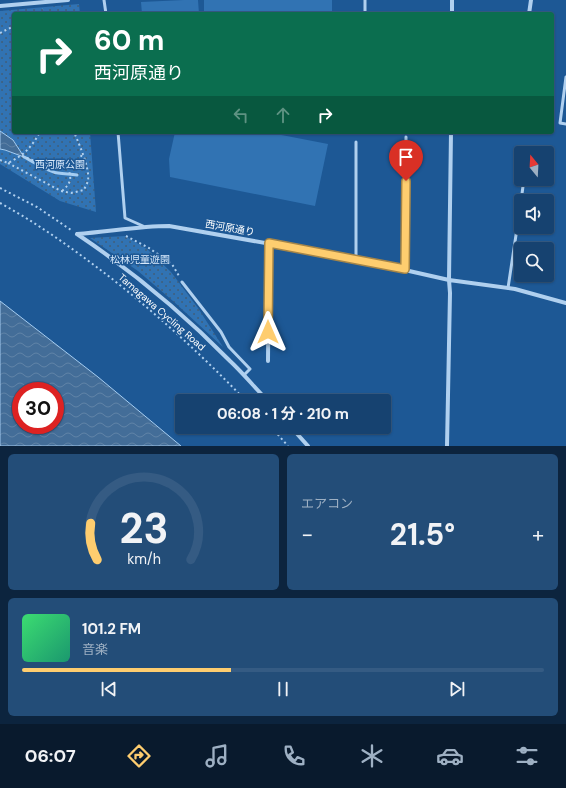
<!DOCTYPE html>
<html lang="ja">
<head>
<meta charset="utf-8">
<style>
  body { margin:0; font-family:"DM Sans","Noto Sans JP",sans-serif; background:#234d78; color:#f1f3f6; height:100vh; display:flex; flex-direction:column; font-size:15px; white-space:nowrap }
  * { box-sizing:border-box; margin:0 }
  p { font-size:13px; color:#9eb0c3 }
  .icon { flex:none; width:22px; height:22px; fill:none; stroke:currentColor; stroke-width:2; stroke-linecap:round; stroke-linejoin:round }
  .map { position:relative; height:446px; overflow:hidden }
  .sheet { display:flex; flex-direction:column; gap:8px; padding:8px; background:#0c243e; flex:1 }
  .sheet>* { flex:none }
  .banner { position:absolute; left:12px; top:12px; width:542px; height:122px; border-radius:4px; box-shadow:0 1px 3px #0004,0 0 0 1px #355b83; background:#0b6e4f; color:#fff; overflow:hidden }
  .needle { width:26px; rotate:342deg }
  .tools { position:absolute; left:514px; top:146px; display:grid; gap:8px }
  .tools a { display:grid; place-items:center; width:40px; height:40px; border-radius:4px; background:#164270; box-shadow:0 1px 3px #0004,0 0 0 1px #355b83; font-size:20px }
  .speed { position:absolute; left:12px; top:382px; display:flex; gap:8px; font-size:20px; font-weight:700; text-align:center }
  .speed>* { display:grid; place-content:center; width:52px; height:52px; border-radius:50%; background:#164270; box-shadow:0 1px 3px #0004,0 0 0 1px #355b83; line-height:1 }
  .speed .limit { border:6px solid #d22; background:#fff; color:#111 }
  .pin { position:absolute; display:grid; place-items:center; width:34px; height:34px; color:#fff; margin:-41px -17px; border-radius:50% 50% 50% 0; rotate:-45deg; box-shadow:0 0 4px #0007 }
  .pin .icon { rotate:45deg }
  .me { position:absolute; width:44px; margin:-22px; rotate:0deg; stroke-linejoin:round; filter:drop-shadow(0 0 3px #0008) }
  .turn { display:flex; align-items:center; gap:14px; height:84px; padding:0 16px; font-size:18px }
  .turn .icon { width:52px; height:52px; stroke-width:2.5 }
  .turn b { display:block; font-size:28px; line-height:34px }
  .lanes { display:flex; align-items:center; height:38px; padding:0 16px; background:#0003; justify-content:center; gap:20px; direction:ltr }
  .lanes .off { opacity:.35 }
  .big { font-size:30px; font-weight:700; line-height:1.1 }
  .sheet .card { flex:1; display:flex; flex-direction:column; justify-content:center; gap:6px; min-width:0; padding:0 14px; border-radius:6px; background:#234d78 }
  .sheet .dial { align-items:center; gap:0 }
  .dial svg { height:104px; overflow:visible; fill:none; stroke:#355b83; stroke-width:7; stroke-linecap:round; text-anchor:middle }
  .dial text { fill:#f1f3f6; stroke:none }
  .song { display:flex; align-items:center; gap:12px }
  .cover { width:48px; height:48px; border-radius:6px; background:linear-gradient(135deg,hsl(140 70% 55%),hsl(160 70% 35%)) }
  .played { height:4px; border-radius:2px; background:linear-gradient(90deg,#fecd6f 40%,#355b83 40%) }
  .keys { display:flex; justify-content:space-around; direction:ltr }
  .heat { display:flex; justify-content:space-between; align-items:center; font-size:22px; direction:ltr }
  .sheet .tiles { flex:1; display:grid; gap:8px; grid-template-columns:1fr 1fr }
  .card:last-child { grid-column:span 2 }
  .trip { position:absolute; left:175px; top:394px; width:216px; height:40px; border-radius:4px; background:#164270; box-shadow:0 1px 3px #0004,0 0 0 1px #355b83; font-weight:700; line-height:40px; text-align:center }
  .tab-bar { display:flex; height:64px; justify-content:space-around; align-items:center; background:#091a2d; color:#9eb0c3 }
  .tab-bar .icon { width:28px; height:28px }
  .tab-bar .selected { color:#fecd6f }
  .tab-bar b { font-size:18px; color:#f1f3f6 }
  .map>svg:first-child { display:block }
</style>
</head>
<body>
<div class="map">
<svg width="566" height="446" viewBox="0 0 566 446">
  <defs>
    <pattern id="grass-dots" width="8" height="8" patternUnits="userSpaceOnUse"><rect width="8" height="8" fill="#3173b3"/><path d="M2 2h.1M6 6h.1" fill="none" stroke="#405e7a" stroke-width="1.8" stroke-linecap="round"/></pattern>
    <pattern id="water-waves" width="16" height="10" patternUnits="userSpaceOnUse"><rect width="16" height="10" fill="#436d98"/><path d="M0 5q4-4 8 0t8 0" fill="none" stroke="#5f83a7"/></pattern>
  </defs>
  <rect width="100%" height="100%" fill="#1d5895"/>
  <path fill="url(#grass-dots)" d="M79,4L80,14H14V132H90L96,212L60,201L0,164V11Z
    M125,236L147,249L171,272L198,308L223,347L173,301L138,271L90,238Z"/>
  <path fill="#3173b3" d="M184,0H198L199,14H142L141,2Z
    M204,0H332V14H204Z
    M175,132H266L328,144L315,206L170,177L169,159Z"/>
  <path fill="url(#water-waves)" stroke="#a4ccf1" fill-rule="evenodd" d="M0,131L13,140L24,157L5,150L0,149Z
    M0,301L98,377L181,446H0ZM21,391H55V425H21Z"/>
  <g fill="none" stroke-linecap="round" stroke-linejoin="round">
    <path stroke="#a4ccf1" stroke-width="3" d="M24,157C34,162 48,172 58,173C65,174 71,174 77,175"/>
    <path stroke="#b0d0ef" stroke-width="2" stroke-dasharray="2 3" stroke-linecap="butt" d="M42,14L43,9
      M0,33L14,26
      M22,156C37,161 62,176 76,163C79,161 81,156 83,153
      M0,160L8,163C24,155 31,148 40,132
      M8,163L61,191L71,193L84,190C85,187 87,184 88,181C90,168 79,144 74,132
      M0,188L37,207L71,230
      M62,191C71,183 72,179 68,168
      M0,203C39,224 76,251 111,278C159,316 204,357 246,401
      M126,236L149,248L172,264L179,276
      M271,427L288,446"/>
    <path stroke="#b0d0ef" stroke-width="3" d="M104,0L106,14
      M365,14V0
      M566,77L560,123L566,124
      M118,132L125,218L143,226
      M521,201L524,179
      M356,259V142
      M405,269L406,137
      M182,282L221,332L229,347L250,369L244,375
      M508,288L521,202"/>
    <path stroke="#b0d0ef" stroke-width="4" d="M0,6L68,0
      M452,14V0
      M529,14L531,0
      M77,234C108,232 138,226 169,226L356,259L449,280L515,289L566,303
      M77,234C132,271 184,314 230,361C243,373 255,388 268,401
      M268,361L269,243
      M291,427L308,446
      M447,446L450,293L449,280L451,132"/>
  </g>
  <g fill="none" stroke-linecap="round" stroke-linejoin="round">
    <defs>
      <path id="route" d="M268,332L269,243L405,269L406,181"/>
    </defs>
    <use href="#route" stroke="#a58548" stroke-width="10"/>
    <use href="#route" stroke="#fecd6f" stroke-width="7"/>
  </g>
  <g text-anchor="middle" dominant-baseline="central" stroke-width="3" stroke-linejoin="round" paint-order="stroke">
    <g font-size="10" fill="#d7e9fb" stroke="#1d5895">
      <text x="60" y="164">西河原公園</text>
      <text x="140" y="259">松林児童遊園</text>
    </g>
    <g font-size="10" fill="#fff" stroke="#1d5895">
      <text transform="translate(230 228) rotate(10)">西河原通り</text>
      <text transform="translate(162 312) rotate(41)">Tamagawa Cycling Road</text>
    </g>
  </g>
</svg>
<div class="tools">
<a><svg class="needle" viewBox="-14 -14 28 28"><path d="M0-13l5 13h-10z" fill="#e53935"/><path d="M0 13l5-13h-10z" fill="#9eb0c3"/></svg></a>
<a><svg class="icon" aria-label="sound" viewBox="0 0 24 24"><path d="M4 9h4l5-4v14l-5-4H4zM17 9q2 3 0 6"/></svg></a>
<a><svg class="icon" aria-label="search" viewBox="0 0 24 24"><circle cx="10" cy="10" r="6"/><path d="M15 15l6 6"/></svg></a>
</div>
<div class="speed"><div class="limit">30</div></div>
<div class="pin" style="left:406px;top:181px;background:#d93025"><svg class="icon" aria-label="arrive" viewBox="0 0 24 24"><path d="M6 21V4h12l-3 4 3 4H6"/></svg></div>
<svg class="me" style="left:268px;top:332px" viewBox="-20 -20 40 40"><path d="M0-17L14 15 0 8-14 15z" fill="#fecd6f" stroke="#fff" stroke-width="4"/></svg>
<div class="trip">06:08 · 1 分 · 210 m</div>
<div class="banner">
<div class="turn"><svg class="icon" aria-label="right" viewBox="0 0 24 24"><path d="M7 20v-9h11M14 6l5 5-5 5"/></svg><div><b>60 m</b>西河原通り</div></div>
<div class="lanes"><svg class="icon off" aria-label="left" viewBox="0 0 24 24"><path d="M17 20v-9H6M10 6l-5 5 5 5"/></svg><svg class="icon off" aria-label="ahead" viewBox="0 0 24 24"><path d="M12 20V5M6 11l6-6 6 6"/></svg><svg class="icon" aria-label="right" viewBox="0 0 24 24"><path d="M7 20v-9h11M14 6l5 5-5 5"/></svg></div>
</div>
</div>
<section class="sheet">
<div class="tiles">
<div class="card dial"><svg viewBox="0 0 100 80">
<path d="M14 69A42 42 0 1 1 86 69"/>
<path d="M14 69A42 42 0 0 1 9 41" stroke="#fecd6f"/>
<text x="50" y="56" font-size="32" font-weight="700">23</text>
<text x="50" y="72" font-size="11">km/h</text>
</svg></div>
<div class="card"><p>エアコン</p>
<div class="heat"><a>−</a><b class="big">21.5°</b><a>+</a></div>
</div>
<div class="card">
<div class="song"><i class="cover"></i><div><b>101.2 FM</b><p>音楽</p></div></div>
<div class="played"></div>
<div class="keys"><svg class="icon" aria-label="previous" viewBox="0 0 24 24"><path d="M18 5L8 12l10 7zM5 5v14"/></svg><svg class="icon" aria-label="pause" viewBox="0 0 24 24"><path d="M8 5v14M16 5v14"/></svg><svg class="icon" aria-label="next" viewBox="0 0 24 24"><path d="M6 5l10 7-10 7zM19 5v14"/></svg></div>
</div>
</div>
</section>
<nav class="tab-bar">
<b>06:07</b>
<svg class="icon selected" aria-label="directions" viewBox="0 0 24 24"><path d="M12 3l9 9-9 9-9-9zM9 14v-3h6M13 9l2 2-2 2"/></svg>
<svg class="icon" aria-label="music" viewBox="0 0 24 24"><path d="M9 18V5l10-2v13"/><circle cx="6" cy="18" r="3"/><circle cx="16" cy="16" r="3"/></svg>
<svg class="icon" aria-label="phone" viewBox="0 0 24 24"><path d="M5 4h4l2 5-3 2q2 4 5 5l2-3 5 2v4C11 20 4 13 5 4z"/></svg>
<svg class="icon" aria-label="climate" viewBox="0 0 24 24"><path d="M12 3v18M4 7l16 10M4 17L20 7"/></svg>
<svg class="icon" aria-label="car" viewBox="0 0 24 24"><path d="M5 17H2v-5l4-1 3-4h7l3 4 3 1v5h-3M9 17h6M6 11h13"/><circle cx="7" cy="17" r="2"/><circle cx="17" cy="17" r="2"/></svg>
<svg class="icon" aria-label="filters" viewBox="0 0 24 24"><path d="M4 7h16M4 17h16"/><circle cx="9" cy="7" r="2"/><circle cx="15" cy="17" r="2"/></svg>
</nav>
</body>
</html>
